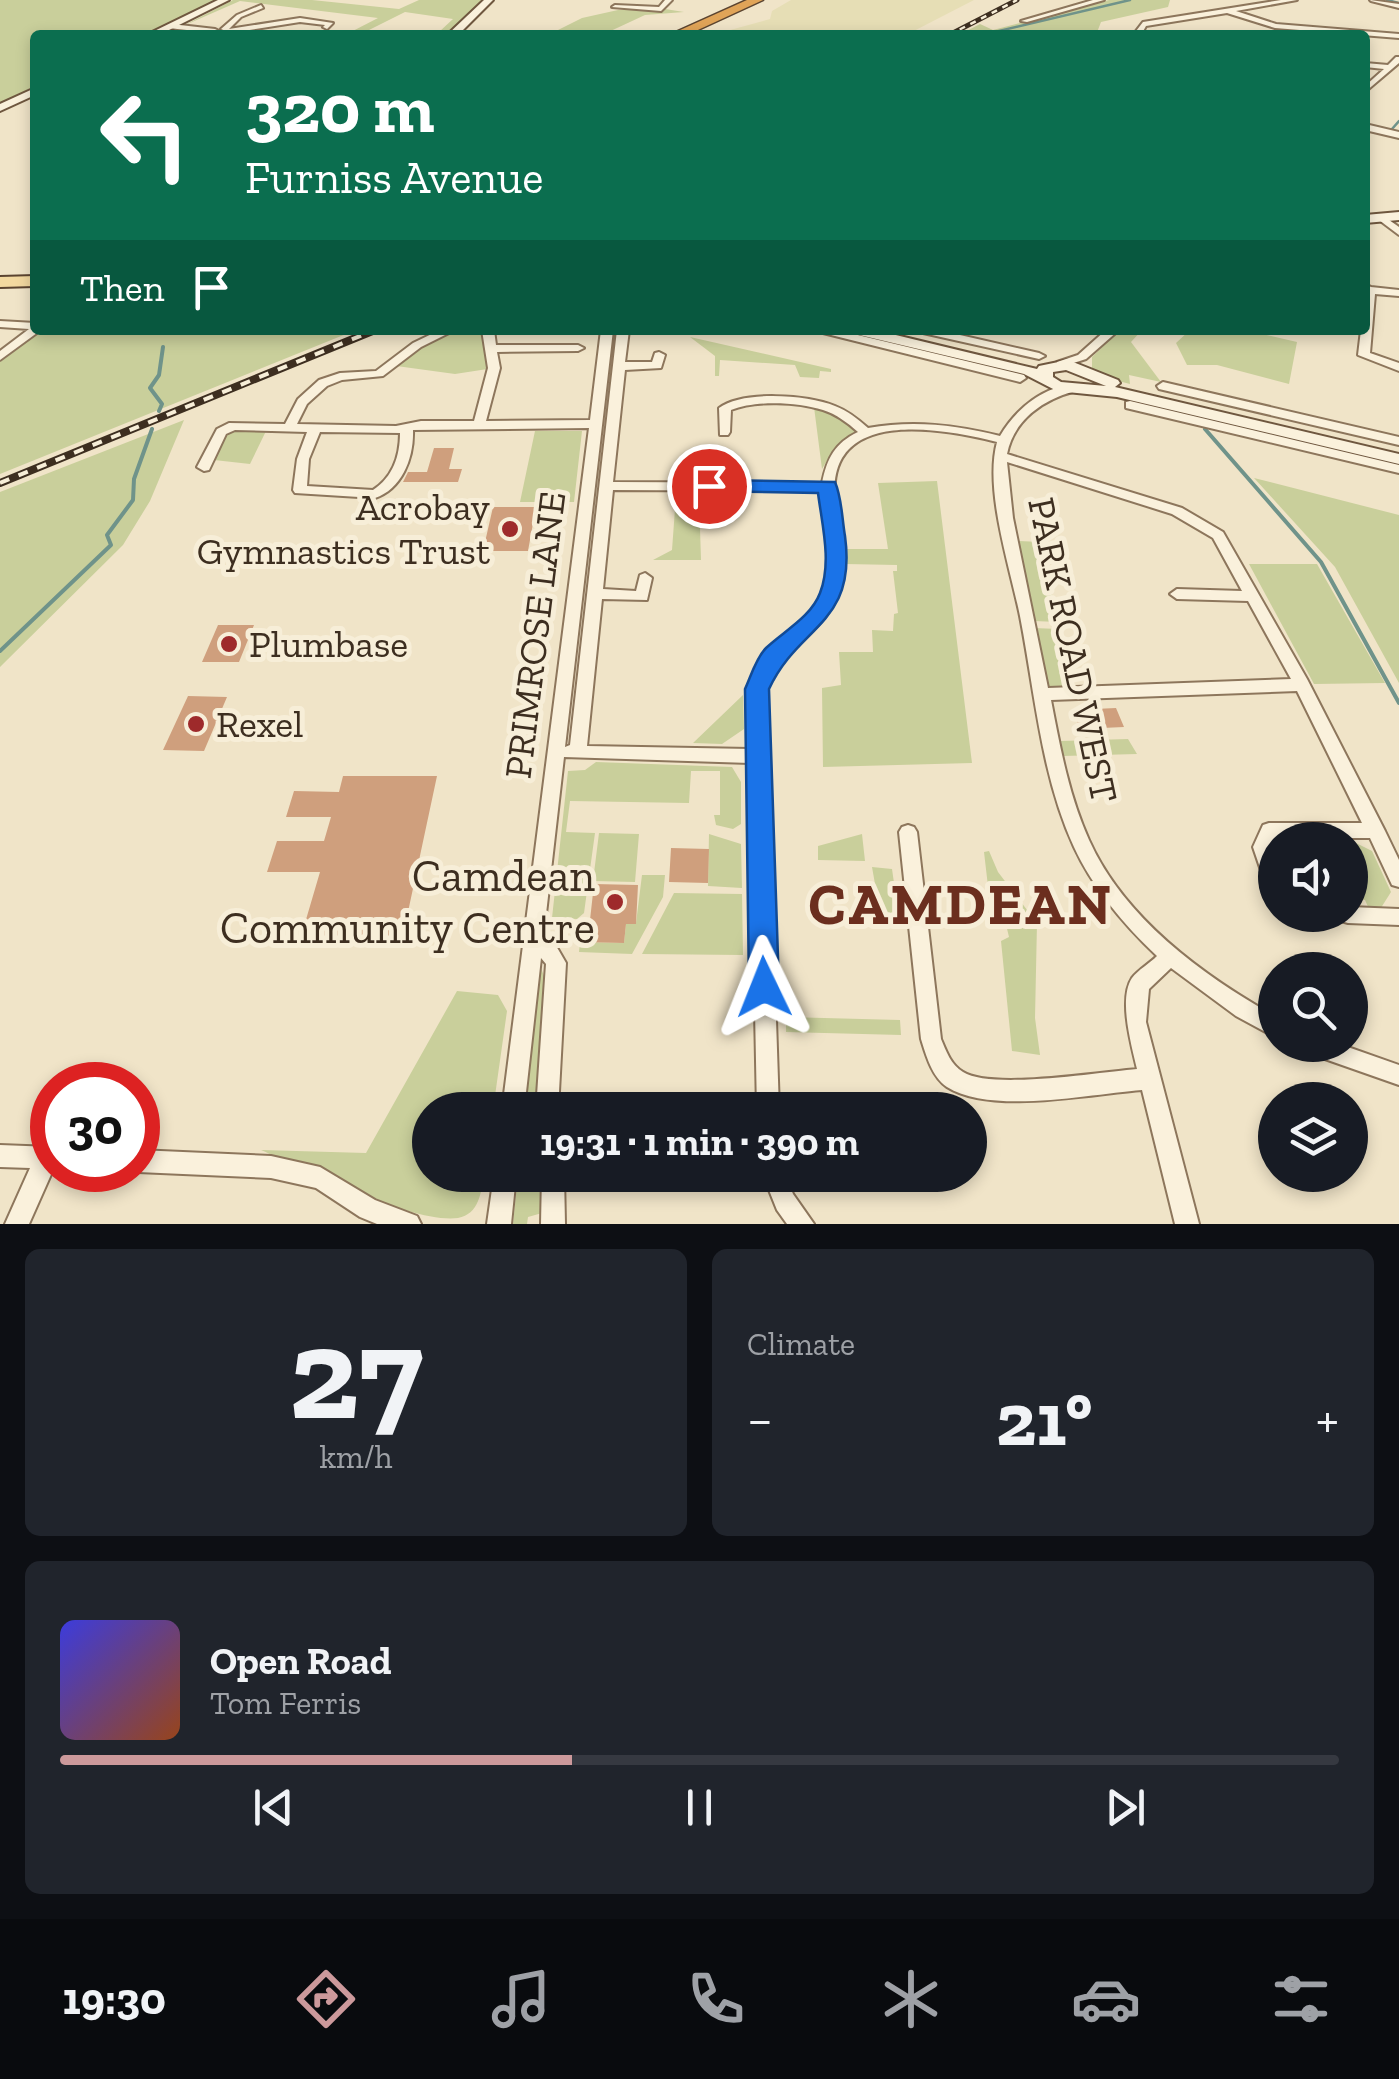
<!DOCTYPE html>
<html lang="en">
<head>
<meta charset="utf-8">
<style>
  body { margin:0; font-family:"Zilla Slab",serif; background:#20242c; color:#f1f3f6; height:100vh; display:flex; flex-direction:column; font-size:38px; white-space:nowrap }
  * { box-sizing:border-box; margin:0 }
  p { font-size:32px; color:#9ea1a6 }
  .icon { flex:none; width:55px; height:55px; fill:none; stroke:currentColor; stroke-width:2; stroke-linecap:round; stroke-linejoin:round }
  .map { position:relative; height:1224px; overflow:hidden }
  .sheet { display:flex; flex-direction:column; gap:25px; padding:25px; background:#0d0f14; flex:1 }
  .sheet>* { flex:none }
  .hud { position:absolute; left:30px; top:30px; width:1340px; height:305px; border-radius:10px; box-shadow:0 5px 15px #0003; background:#0b6e4f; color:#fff; overflow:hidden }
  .tools { position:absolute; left:1258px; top:822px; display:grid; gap:20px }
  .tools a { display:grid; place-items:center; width:110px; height:110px; border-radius:50%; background:#171b24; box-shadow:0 5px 15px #0003; font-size:50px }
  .speed { position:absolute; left:30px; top:1062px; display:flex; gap:20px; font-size:50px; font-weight:700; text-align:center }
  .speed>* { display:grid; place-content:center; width:130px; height:130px; border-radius:50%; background:#171b24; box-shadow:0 5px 15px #0003; line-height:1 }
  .speed .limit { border:15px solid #d22; background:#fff; color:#111 }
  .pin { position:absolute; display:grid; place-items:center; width:85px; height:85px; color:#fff; margin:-42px; border:5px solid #fff; border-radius:50%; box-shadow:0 2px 10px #0007 }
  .me { position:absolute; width:110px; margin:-55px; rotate:358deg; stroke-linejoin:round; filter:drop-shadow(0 0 8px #0008) }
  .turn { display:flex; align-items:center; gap:35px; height:210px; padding:0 50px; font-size:45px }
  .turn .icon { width:130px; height:130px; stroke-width:2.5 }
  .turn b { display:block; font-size:70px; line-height:85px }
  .then { display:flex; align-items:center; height:95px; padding:0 50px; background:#0003; gap:20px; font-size:38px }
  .big { font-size:75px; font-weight:700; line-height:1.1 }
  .sheet .widget { flex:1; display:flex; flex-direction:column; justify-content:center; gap:15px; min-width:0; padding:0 35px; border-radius:15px; background:#20242c }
  .sheet .dial { align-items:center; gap:0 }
  .dial b { font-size:130px; line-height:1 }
  .song { display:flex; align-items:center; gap:30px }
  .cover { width:120px; height:120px; border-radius:15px; background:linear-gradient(135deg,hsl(240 70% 55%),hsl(20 70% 35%)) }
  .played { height:10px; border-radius:5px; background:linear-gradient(90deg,#cc999b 40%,#363941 40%) }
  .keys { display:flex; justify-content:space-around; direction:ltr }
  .heat { display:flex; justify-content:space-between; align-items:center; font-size:55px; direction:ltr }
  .sheet .tiles { flex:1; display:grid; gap:25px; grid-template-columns:1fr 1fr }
  .widget:last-child { grid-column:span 2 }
  .trip { position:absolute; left:412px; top:1092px; width:575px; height:100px; border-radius:50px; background:#171b24; box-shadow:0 5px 15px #0003; font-weight:700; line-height:100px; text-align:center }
  .dock { display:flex; height:160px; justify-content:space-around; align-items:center; background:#090b0e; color:#9ea1a6 }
  .dock .icon { width:70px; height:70px }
  .dock .current { color:#cc999b }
  .dock b { font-size:45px; color:#f1f3f6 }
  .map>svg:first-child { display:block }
</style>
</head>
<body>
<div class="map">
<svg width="1399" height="1224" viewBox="0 0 1399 1224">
  <rect width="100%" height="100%" fill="#f0e4c8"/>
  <path fill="#e6deb5" d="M791,0H974L906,35H712L770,19L772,11Z"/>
  <path fill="#c9cf9b" d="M0,0H219L144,35H35V86L0,103Z
    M233,0H312L399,9L419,0H484L446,35H427L439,32L453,19L405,12L359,35H345L378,18L240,1L183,26Z
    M1109,0H1170L1168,7L1101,22L1096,35H959L980,24L993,30Z
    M665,9L684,12L645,15L602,35H548L582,18L618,10Z
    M41,330H356L0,474V362Z
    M449,330H488L494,368L455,374L389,365Z
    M1142,330L1131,342L1161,382L1129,375L1130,384L1107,378L1092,368V357L1118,332Z
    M1190,330H1245L1297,342L1289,384L1217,365H1187L1176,343Z
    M690,337L831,369V372L820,371L819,378L800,377L795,365L720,360L719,376H715V356Z
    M814,407L850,423L856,431L834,449L822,469Z
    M184,420L150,501L123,545L0,667V492Z
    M228,431H266L250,464L214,460Z
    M535,431H582L574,502H520Z
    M1254,478L1399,515V683L1335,567Z
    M937,481L972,763L823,767L822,688L841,685L839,652H873L872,630L893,631L894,614L898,613L893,571H897V565L845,564L842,549H888L878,483Z
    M675,509L700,528L701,560H653L672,550Z
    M1019,541L1041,542L1058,622L1034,621Z
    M1249,564H1317L1385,683L1314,684Z
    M1034,628L1058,629L1072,689L1056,690L1045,684Z
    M743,695L744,729L722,744L693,743Z
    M1128,739L1137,754L1063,756L1061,741Z
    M596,762L732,767L741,782V824L733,829L716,825L714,815H720V771H691L689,803L570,801L566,832L595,833L584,913L577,919L552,918L568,771L585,770Z
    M599,833L639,834L635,882L593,881Z
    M1336,833L1372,851L1391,892L1379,911H1370L1365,900L1350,899V840H1339Z
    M709,834L741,844L742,888L708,886Z
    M862,834L865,861L818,860V846Z
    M989,851L998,872L1037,923L1035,1018L1040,1055L1012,1051L1001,941L1009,937L1003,912L998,911L994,896L989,895L984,852Z
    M872,867L892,869L899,918H881Z
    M642,875H665L663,897L632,954L579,952L580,942L624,943L626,924L636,923Z
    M674,893L742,894L743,955L642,954Z
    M541,968L547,984L536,1110H525Z
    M457,991L498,995L507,1011L493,1110H430V1175H484C481,1193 479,1214 458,1218C413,1224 306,1170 261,1150L366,1153Z
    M786,1017L900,1020L901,1035L786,1032Z
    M518,1175H544L542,1213L528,1217L527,1224H513Z"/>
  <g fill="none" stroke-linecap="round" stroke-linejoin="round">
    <path stroke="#6f938a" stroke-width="2.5" d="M1387,0L1399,3
      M982,35L1130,0
      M1392,129L1399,121"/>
    <path stroke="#6f938a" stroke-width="4" d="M159,411L162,404L150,388L159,375L163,347
      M1205,429L1321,562L1399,703
      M0,651L111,545L107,535L133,500L134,479L152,429"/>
  </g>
  <path fill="#cf9f7d" d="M434,448H454L449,469H462L458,482H403L408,472H427Z
    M493,507H536L528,551H483Z
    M218,625H254L239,662H202Z
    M188,696L227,697L204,751L163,750Z
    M1116,708L1124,727L1080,729L1073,710Z
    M343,776H437L402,940H300L320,872H267L277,841H324L331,817H286L294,791L339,792Z
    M671,848L709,849L708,883L669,882Z
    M594,884L638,885L636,924H626L624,943L580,942L582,920H590Z"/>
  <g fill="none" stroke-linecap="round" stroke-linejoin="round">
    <defs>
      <path id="street" d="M665,0H672L661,11L612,7L615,5L659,7Z
        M1093,0H1104L1027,22L1021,21Z
        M1281,0H1297L1236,11L1276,24L1399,34V38L1275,28L1227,13L1146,26L1141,35H1133L1143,22Z
        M1370,0L1399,4V8L1371,1Z
        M261,5L263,8L241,17L229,29L300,18L333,23L327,29L323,27L325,25L300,22L230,33L221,29L237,15Z
        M171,24L215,29L219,31L215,33L168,28Z
        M1396,57H1399V63L1365,92V86L1384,69L1365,67V63L1388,65Z
        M1365,124L1399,132V138L1365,130Z
        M1382,215L1399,227V235L1379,220L1377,218Z
        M1365,284L1371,287L1399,290V296L1375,294L1370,353L1399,363V371L1358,355L1361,330H1365Z
        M0,321L35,323V330H41L0,360V351L29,329L0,327Z
        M440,330H455L421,347L383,376L342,380L327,386L307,404L297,424L396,426L421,421H474L488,368L482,330H494L496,345H578L584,348L578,351L497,352L500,368L486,421L590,420L601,330H613L565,747L570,745L617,330H629L625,362H652L655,353L659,352L665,355L661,368L625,370L613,482L822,483C827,458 835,443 858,432C848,423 836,414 823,410C797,402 756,400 731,410L730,432L728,435H720L719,408C743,390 808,395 835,406C848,411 858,419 868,428C914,420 956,425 1000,436C1016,409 1044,385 1076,385V391C1044,399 1014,419 1007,454L1182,508L1223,532L1307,679L1385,831L1399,860V887L1392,885L1370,838H1275L1271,847L1275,858V893L1268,891L1253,847L1263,825L1269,823H1362L1297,691L1051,700C1060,747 1069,796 1089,840C1124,918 1202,975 1275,1016V1037L1236,1016L1171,968L1149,989L1146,1022L1199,1224H1175L1142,1090C1091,1094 991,1115 947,1087C932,1077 926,1055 921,1039L899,832L902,827L908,825L914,827L917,832L941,1039C946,1051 951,1065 963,1072C991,1090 1101,1072 1137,1069C1132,1047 1118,999 1132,978C1138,970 1150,963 1157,956C1124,925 1093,888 1074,847C1041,775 1035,693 1020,616C1010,567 984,490 997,442C940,428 826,407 835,500C838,530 850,562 839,592C825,632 781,650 765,689L779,1110H757L750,763L564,757L543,940L555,944L566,963L558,1110H536L546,964L541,958L524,1110H502L589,428L413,430C414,458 402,489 375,498L295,493L293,490L297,459L307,432L235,430L226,434L209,470L204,471L197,467L217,429L229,423L285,424L298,399L319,380L340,373L376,371L413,343ZM320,432L400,433C400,456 393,477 373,490L307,486L309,459ZM1007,462L1172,514L1213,538L1242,591L1177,589L1170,594L1177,599L1248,601L1291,679L1048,688L1013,518ZM613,490L822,491C823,524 836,558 825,591C810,630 760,645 750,687C745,706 750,730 750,749L587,746L602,599L647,600L652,578L645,573L640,575L636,591L603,589Z
        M817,330H837L1024,375L1026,378L1020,382L819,332Z
        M917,330H938L1039,353L1045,356L1039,359L923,333Z
        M1106,330H1119L1086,359L1061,367L1057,366V362L1078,355Z
        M1163,382L1399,437V445L1159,389L1157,386Z
        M1130,401L1399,465V473L1126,408V402Z
        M1350,907L1399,909V925L1348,923L1341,921L1338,915H1350Z
        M1302,1045H1342L1399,1065V1085L1305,1052Z
        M0,1145L52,1147L53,1170L29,1224H5L30,1168L0,1167Z
        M138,1150L271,1156L320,1167L375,1200L417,1216L421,1224H377L360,1217L316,1188L271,1178L138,1172L133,1170H138Z
        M494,1175H516L511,1224H487Z
        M542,1175H564L565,1224H541Z
        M763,1175H785L793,1194L814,1224H787L777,1210Z"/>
      <path id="secondary" d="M218,0H229L159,35H146Z
        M484,0H493L458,35H447Z
        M35,88V95L0,111V104Z
        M1399,212V220L1365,223V215Z
        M849,330H875L1037,369L1039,366L1068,360L1118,380L1120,383L1115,387L1399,454V464L1117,397L1057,391L1024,374L851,333ZM1066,370L1106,386L1061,382L1053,377V372Z"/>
      <path id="primary" d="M35,276V286L0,287V277Z"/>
      <path id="highway" d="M747,0H763L687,35H669Z"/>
    </defs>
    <use href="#street" stroke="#8d765c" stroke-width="4"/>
    <use href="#secondary" stroke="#6f573f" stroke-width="4"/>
    <use href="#primary" stroke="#5b4430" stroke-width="4"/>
    <use href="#highway" stroke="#5b4430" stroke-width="3"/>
    <use href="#street" fill="#faf1dc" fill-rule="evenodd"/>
    <use href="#secondary" fill="#faf1dc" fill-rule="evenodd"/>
    <use href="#primary" fill="#f3d9a0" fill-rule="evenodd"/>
    <use href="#highway" fill="#e0a458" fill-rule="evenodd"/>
    <defs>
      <path id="rail-far1" d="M949,35L1017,0"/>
      <path id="rail" d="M0,483L375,330"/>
    </defs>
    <use href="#rail-far1" stroke="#3d2e20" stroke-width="5"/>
    <use href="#rail" stroke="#3d2e20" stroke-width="8"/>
    <use href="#rail-far1" stroke="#f7eed8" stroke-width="2.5" stroke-dasharray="6" stroke-linecap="butt"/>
    <use href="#rail" stroke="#f7eed8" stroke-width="4" stroke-dasharray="10" stroke-linecap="butt"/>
  </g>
  <path fill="#1a73e8" stroke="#114b97" stroke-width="2.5" d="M709,480L835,482C842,498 842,519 845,536C857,625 799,624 769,689L779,987L775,997L764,1001L753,997L749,987L745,689C751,676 756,658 766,648C784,631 811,617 820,593C832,562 822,525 818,493L702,491V482Z"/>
  <g fill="#9e2a2b" stroke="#f7eed8" stroke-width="4">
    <circle cx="510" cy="529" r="10"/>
    <circle cx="229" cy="644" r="10"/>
    <circle cx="196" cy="724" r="10"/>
    <circle cx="615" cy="902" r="10"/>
  </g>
  <g text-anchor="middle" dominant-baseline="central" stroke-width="10" stroke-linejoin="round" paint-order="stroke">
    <g font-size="38" fill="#3d2e20" stroke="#f7eed8" text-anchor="start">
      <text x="490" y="507" text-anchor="end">Acrobay<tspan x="490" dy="44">Gymnastics Trust</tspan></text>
      <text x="249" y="644">Plumbase</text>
      <text x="216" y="724">Rexel</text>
    </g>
    <g font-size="38" fill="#3d2e20" stroke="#f7eed8">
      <text transform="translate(535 635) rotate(-83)">PRIMROSE LANE</text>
      <text transform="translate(1073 650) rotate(78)">PARK ROAD WEST</text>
    </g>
    <g font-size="45" fill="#3d2e20" stroke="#f7eed8" text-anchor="end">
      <text x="595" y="876">Camdean<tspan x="595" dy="52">Community Centre</tspan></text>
    </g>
    <g font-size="58" font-weight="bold" letter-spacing="2.5" fill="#6b2e1e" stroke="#f7eed8">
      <text x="961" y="904">CAMDEAN</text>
    </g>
  </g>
</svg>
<div class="tools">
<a><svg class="icon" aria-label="sound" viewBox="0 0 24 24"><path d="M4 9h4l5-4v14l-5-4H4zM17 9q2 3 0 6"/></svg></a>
<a><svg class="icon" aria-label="search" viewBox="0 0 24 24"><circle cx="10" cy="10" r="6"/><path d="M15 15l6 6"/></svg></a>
<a><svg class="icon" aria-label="layers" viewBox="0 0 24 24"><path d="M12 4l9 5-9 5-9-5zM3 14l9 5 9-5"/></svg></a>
</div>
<div class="speed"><div class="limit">30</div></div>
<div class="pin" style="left:709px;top:486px;background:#d93025"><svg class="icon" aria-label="arrive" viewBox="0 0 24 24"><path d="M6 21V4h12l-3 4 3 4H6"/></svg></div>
<svg class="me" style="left:764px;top:987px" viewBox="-20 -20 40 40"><path d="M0-17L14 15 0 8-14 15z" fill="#1a73e8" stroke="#fff" stroke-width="4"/></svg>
<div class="trip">19:31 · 1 min · 390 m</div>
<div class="hud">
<div class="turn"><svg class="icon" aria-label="left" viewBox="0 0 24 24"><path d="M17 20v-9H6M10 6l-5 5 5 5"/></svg><div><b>320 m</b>Furniss Avenue</div></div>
<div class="then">Then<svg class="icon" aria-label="arrive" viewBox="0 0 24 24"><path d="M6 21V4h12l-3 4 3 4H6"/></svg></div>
</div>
</div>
<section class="sheet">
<div class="tiles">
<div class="widget dial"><b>27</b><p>km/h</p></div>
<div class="widget"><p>Climate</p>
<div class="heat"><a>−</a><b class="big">21°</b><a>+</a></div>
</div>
<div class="widget">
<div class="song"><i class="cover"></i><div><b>Open Road</b><p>Tom Ferris</p></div></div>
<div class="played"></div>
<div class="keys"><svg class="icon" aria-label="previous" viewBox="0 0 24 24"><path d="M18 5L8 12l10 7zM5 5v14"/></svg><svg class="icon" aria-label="pause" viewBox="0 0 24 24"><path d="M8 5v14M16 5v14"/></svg><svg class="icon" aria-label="next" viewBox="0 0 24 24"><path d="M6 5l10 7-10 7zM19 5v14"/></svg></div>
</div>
</div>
</section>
<nav class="dock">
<b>19:30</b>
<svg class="icon current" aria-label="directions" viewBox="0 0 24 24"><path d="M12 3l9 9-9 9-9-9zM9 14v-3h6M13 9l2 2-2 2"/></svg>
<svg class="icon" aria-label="music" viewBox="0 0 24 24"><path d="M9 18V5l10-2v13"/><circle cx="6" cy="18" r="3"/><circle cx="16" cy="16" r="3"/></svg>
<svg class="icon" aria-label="phone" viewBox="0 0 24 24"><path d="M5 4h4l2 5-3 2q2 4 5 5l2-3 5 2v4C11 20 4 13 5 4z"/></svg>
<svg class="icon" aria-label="climate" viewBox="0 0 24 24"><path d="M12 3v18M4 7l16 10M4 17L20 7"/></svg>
<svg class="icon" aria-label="car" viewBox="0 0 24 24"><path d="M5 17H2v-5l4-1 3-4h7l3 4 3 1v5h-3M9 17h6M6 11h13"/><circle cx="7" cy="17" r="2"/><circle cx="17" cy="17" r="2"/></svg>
<svg class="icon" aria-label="filters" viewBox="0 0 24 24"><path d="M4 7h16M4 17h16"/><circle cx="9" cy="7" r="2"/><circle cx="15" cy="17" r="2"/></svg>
</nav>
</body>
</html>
